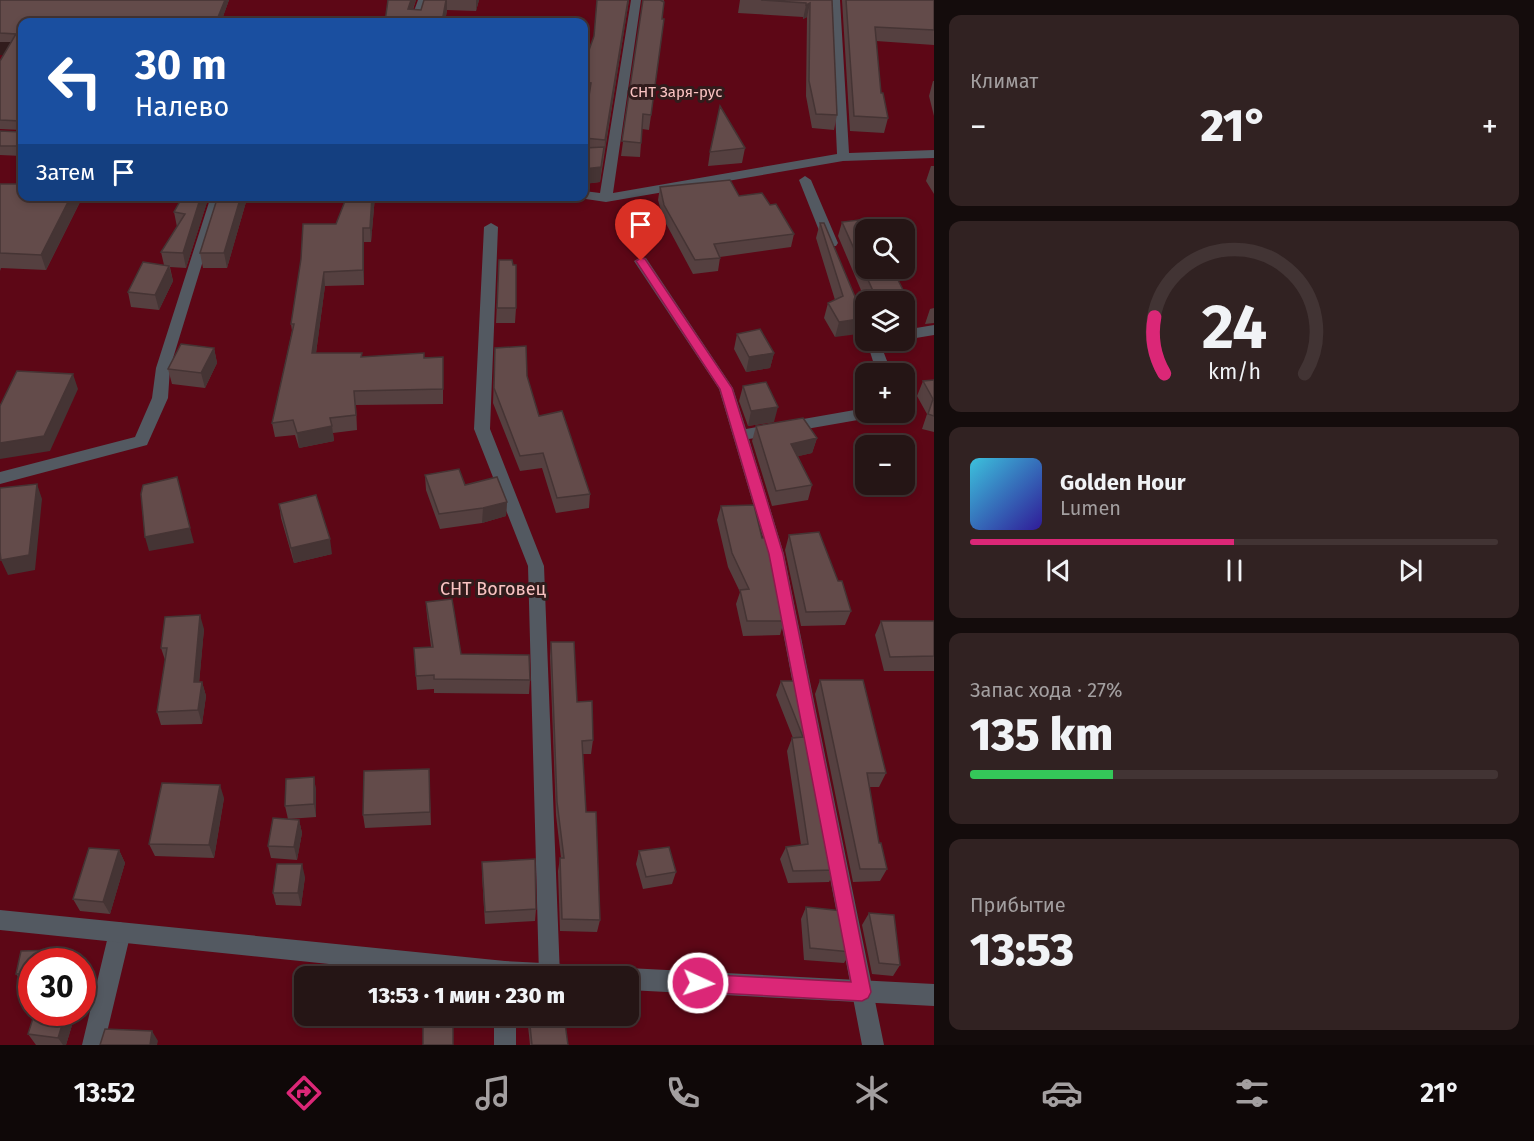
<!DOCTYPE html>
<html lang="ru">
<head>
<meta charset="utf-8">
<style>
  body { margin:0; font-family:"Fira Sans",sans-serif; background:#312222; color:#f1f3f6; height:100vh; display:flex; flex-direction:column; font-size:22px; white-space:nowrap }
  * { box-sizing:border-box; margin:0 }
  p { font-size:20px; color:#a39fa0 }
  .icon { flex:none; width:33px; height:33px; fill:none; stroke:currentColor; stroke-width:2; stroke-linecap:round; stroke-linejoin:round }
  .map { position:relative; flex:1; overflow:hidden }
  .drawer { display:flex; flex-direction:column; gap:15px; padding:15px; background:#140c0c; width:600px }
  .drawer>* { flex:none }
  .banner { position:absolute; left:18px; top:18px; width:570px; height:183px; border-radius:12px; box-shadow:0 3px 9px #0003,0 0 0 2px #423434; background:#1a4fa0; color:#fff; overflow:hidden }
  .controls { position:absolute; left:855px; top:219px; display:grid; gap:12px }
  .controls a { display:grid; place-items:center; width:60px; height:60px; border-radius:12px; background:#251515; box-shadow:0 3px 9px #0003,0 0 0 2px #423434; font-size:30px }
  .speed { position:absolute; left:18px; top:948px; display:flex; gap:12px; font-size:30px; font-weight:700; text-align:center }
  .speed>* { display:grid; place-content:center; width:78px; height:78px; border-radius:50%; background:#251515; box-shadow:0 3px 9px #0003,0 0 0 2px #423434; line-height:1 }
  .speed .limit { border:9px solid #d22; background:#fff; color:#111 }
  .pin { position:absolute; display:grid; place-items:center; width:51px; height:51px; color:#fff; margin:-62px -26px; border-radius:50% 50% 50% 0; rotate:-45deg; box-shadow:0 0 6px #0007 }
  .pin .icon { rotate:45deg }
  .me { position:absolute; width:66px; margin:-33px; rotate:93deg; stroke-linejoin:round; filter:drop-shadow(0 0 4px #0008) }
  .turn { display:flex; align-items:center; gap:21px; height:126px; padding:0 18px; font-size:27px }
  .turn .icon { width:78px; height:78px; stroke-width:2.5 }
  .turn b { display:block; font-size:42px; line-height:51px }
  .then { display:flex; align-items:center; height:57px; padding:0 18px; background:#0003; gap:12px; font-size:22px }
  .big { font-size:45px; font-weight:800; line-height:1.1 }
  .drawer .card { flex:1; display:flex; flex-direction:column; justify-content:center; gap:9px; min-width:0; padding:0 21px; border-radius:12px; background:#312222 }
  .drawer .dial { align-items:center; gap:0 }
  .dial svg { height:156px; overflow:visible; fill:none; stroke:#423434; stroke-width:7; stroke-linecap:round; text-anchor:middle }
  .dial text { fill:#f1f3f6; stroke:none }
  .song { display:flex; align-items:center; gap:18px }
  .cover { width:72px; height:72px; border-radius:9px; background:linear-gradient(135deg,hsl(190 70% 55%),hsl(250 70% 35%)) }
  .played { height:6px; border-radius:3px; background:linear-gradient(90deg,#db2777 50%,#423434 50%) }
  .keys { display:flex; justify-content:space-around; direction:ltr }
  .heat { display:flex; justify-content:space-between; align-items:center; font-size:33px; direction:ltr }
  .charge { height:9px; border-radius:4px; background:linear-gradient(90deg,#34c759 27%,#423434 0) }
  .trip { position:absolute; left:294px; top:966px; width:345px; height:60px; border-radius:12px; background:#251515; box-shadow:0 3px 9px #0003,0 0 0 2px #423434; font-weight:800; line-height:60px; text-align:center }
  .tab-bar { display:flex; height:96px; justify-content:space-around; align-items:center; background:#0f0808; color:#a39fa0 }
  .tab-bar .icon { width:42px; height:42px }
  .tab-bar .on { color:#db2777 }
  .tab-bar b { font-size:27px; color:#f1f3f6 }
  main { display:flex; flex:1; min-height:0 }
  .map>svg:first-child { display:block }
</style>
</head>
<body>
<main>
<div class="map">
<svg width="934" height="1045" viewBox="0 0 934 1045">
  <rect width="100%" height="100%" fill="#311c1c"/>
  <path fill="#5d0716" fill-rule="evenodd" d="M188,0H934V1045H0V55L22,56V196H584V22H172ZM866,230H904V268H866ZM866,302H904V340H866ZM866,374H904V412H866ZM866,446H904V484H866ZM32,962H82V1012H32ZM304,976H628V1016H304Z"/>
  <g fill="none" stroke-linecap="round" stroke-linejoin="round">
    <path fill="#535961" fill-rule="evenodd" d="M418,0H428L420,22H410Z
      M631,0H641L613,193L837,154L830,0H840L849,153L934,150V158L843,161L606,202L579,198L584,196V191L600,193Z
      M805,176L811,180L838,243L836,246H826L824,243L799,180Z
      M211,196H221L222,199L170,368L168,398L147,445L0,484V472L135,437L152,398L156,368Z
      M491,223L498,227L490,429L544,566L560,976L539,975L528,566L474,429L484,227Z
      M641,257L646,258L733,388L746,429L866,408V412H882L875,417L749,439L784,554L884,1045H862L768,554L719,389L634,261Z
      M934,325V335L904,340V330Z
      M866,339L879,340L892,374H877Z
      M120,922L127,925L131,932L104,1045H82L109,932L113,925Z"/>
    <path fill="#535961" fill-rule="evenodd" d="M0,910L505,961L582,965L590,968L593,976H445L0,930Z
      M628,968L934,984V1006L628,990V976H618L620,971Z
      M494,1016H516V1045H494Z"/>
  </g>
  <path fill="#554040" d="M0,0H229L221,22H22V156L0,155V131L21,132V130L0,129V61L11,42H0Z
    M388,0H416L413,10H421L424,0H479L476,11L447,10L445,22H385Z
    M629,0L600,182L584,184V130L589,97L584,96V64Z
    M643,0H664L662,19H664L649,130L642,129L640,157L621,156Z
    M740,0H832L837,115L834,130L812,128L806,96L807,17L803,19V17L738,13Z
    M842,0H934V45L876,41L881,93L888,118L884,133L850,131Z
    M933,81H934V116L929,96Z
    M745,148L742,163L708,166L710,152Z
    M931,166H934V194L926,181Z
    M0,184L83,196L46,270L1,268L0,271Z
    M660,187L739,196L770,205L794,234L791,247L720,257V258L718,271L693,274L663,218L658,200Z
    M183,196H209L186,268L170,267L173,281L159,310L131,307L128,292L164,265L161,252L177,227L174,212Z
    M218,196H276L275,202H246L227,268H203L200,253Z
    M375,196L371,242H364V285L325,286L316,353L362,357H443V404L356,405L357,430L333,433L334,441L299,448L295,435L275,437L272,423L292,331L291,324L336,224Z
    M842,222L914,312L908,327L904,302H866L838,236Z
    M820,223L861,311L835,337L824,318L828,303L835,300L816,238Z
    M499,260L516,308L515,323H496Z
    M934,308V323L925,324L930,309Z
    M737,334L774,353L770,368L746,372L734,349Z
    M214,348L217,363L205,388L172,384L168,369Z
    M495,348L527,376L539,416L590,494L589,508L556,513L542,468L520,471L493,403Z
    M934,380V432L922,429L927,414L917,396L923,381Z
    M743,386L774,422L748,426L739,401Z
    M756,426L817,438L812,453L798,456L812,485L808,500L772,506L752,441Z
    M425,475L465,485L507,502L506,516L482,523L440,529L426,490Z
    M279,504L332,554L294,563L281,518Z
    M721,506L784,621L780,635L743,636L736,604L740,592L728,567L717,520Z
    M789,535L851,611L845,625L801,626L785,550Z
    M426,602L461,654L530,680L529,694L434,693V689L417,690L414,648L431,647L427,616Z
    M881,621H934V671H884L875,635Z
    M204,629L199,682H202L206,696L202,724L161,725L157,712L165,660L161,648Z
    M551,642L593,740L591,754H583L586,812L600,920L597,932L560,931L558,871L560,858H561L556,815L550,656Z
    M820,680L886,773L879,787H869L879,843L887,869L880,881L853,882L815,694Z
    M781,681H798L835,870L829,882L788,883L780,859L786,847L801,845L787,751L792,738H793L776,695Z
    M429,769L431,825L365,828L363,815Z
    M314,777L316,791V817L288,819L285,806Z
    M224,798L214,858L155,856L149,844Z
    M299,820L302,833L297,860L271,858L268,846Z
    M119,850L125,863L110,914L80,911L73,899Z
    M639,851L676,872L672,884L643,889L636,864Z
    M482,862L536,909L535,921L485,924L482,874Z
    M305,877L301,906L276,905L273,893Z
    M806,907L851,952L844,963L804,960L801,919Z
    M869,913L900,965L893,976L872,974L862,925Z
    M57,950L64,962H32V985H24L16,974L21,951Z
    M76,1012L66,1045H36L28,1034Z
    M529,1016L568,1045H530L528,1026Z"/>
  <path fill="#453434" d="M225,0H229L221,22H216Z
    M411,0H416L408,22V9Z
    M446,0H447V10L445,22H442Z
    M476,0H479L476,11Z
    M628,0H629L604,155L605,140Z
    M810,3L807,17L803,19L806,5Z
    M604,147L600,182L584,184V169Z
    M71,196H83L46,270L41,255Z
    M201,196H209L186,268L183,253Z
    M241,196H245L246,202L227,268L224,253Z
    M372,196H375L371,242L370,228Z
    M363,228L364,242V285L363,270Z
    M169,266L173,281L159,310L155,295Z
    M324,272L325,286L314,368L312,353Z
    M914,312L908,327H904V313Z
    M866,318V333L835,337L839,322Z
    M214,348L217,363L205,388L201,373Z
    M774,353L770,368L746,372L749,357Z
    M73,374L78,389L50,451L0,459V443Z
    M778,407L774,422L748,426L751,411Z
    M332,426L334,441L299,448L297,433Z
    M817,438L812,453L787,459L791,444Z
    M37,484L42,499L35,570L8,575L1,560Z
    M507,502L506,516L482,523L483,508Z
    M190,528L194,543L149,551L145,537Z
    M330,539L332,554L294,563L291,548Z
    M200,615L204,629L198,696L194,682Z
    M202,682L206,696L202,724L198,710Z
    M314,777L316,791V817L314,804Z
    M220,785L224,798L214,858L209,845Z
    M299,820L302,833L297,860L294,847Z
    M119,850L125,863L110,914L103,902Z
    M302,864L305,877L301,906L298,893Z
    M57,950L64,961L54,962Z
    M66,1012H76L66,1045H63L58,1038Z
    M152,1031L158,1041L157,1045H150Z"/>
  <path fill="#634b4a" stroke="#453434" stroke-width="1.5" d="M0,0H225L216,22H22V146H0V131L21,132V121L0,120V61L16,34L0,33Z
    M388,0H411L408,9L421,10L424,0H446L442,22H385Z
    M597,0H628L605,140L584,138V130L591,83L584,82V64L594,36Z
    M643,0H660L664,2L662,19H664L651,115L643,114L641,143L622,141Z
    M761,0H832L837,115L816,114L809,81L810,3L806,5V3Z
    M846,0H934V30L875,27L881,93H883L888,118L854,116Z
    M720,106L745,148L710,152Z
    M604,147L601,167L584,169V148Z
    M730,180L739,196L762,193L770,205L776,204L794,234L714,244L720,258L695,260L664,205L660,187Z
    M0,184H22V196H71L41,255L0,253Z
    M183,196H201L183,253L161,252L185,214L174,212Z
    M218,196H241L224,253H200Z
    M347,196H372L370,228H363V270L324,272L312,353H362L361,357L424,353V358L443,357V389L354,391L356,415L330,418L332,426L297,433L293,420L272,423L294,324H291L301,259L303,224H336Z
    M867,219L872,230H866V268H892L914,312L904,313V302H873V291L842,222Z
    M820,223H824L861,311L866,314V318L839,322L828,303L843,296Z
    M499,260H512L513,265H516V308H497Z
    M143,262L169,266L155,295L128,292Z
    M760,329L774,353L749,357L737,334Z
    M181,344L214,348L201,373L168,369Z
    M526,346L527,376L539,416L562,411L590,494L557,498L543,453L520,456L494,388L495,348Z
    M17,371L73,374L44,436L0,443V406Z
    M934,380V416L928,414L933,399L923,381Z
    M766,382L778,407L751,411L743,386Z
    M803,418L817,438L791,444L812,485L776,491L756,426Z
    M459,469L465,485L497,477L507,502L483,508L439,514L425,475Z
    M177,477L190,528L145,537L141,494L143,485Z
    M37,484L29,555L1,560L0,552V488Z
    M316,495L330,539L291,548L279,504Z
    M754,505L762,538L769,537L770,540L784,621H747L740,590L749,589L732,553L721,506Z
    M819,532L838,581H842L851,611L806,612L789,535Z
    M452,599L461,654L529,655L530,680L434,679V675L416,676L414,648L433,647L426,602Z
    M200,615L194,682H202L198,710L157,712L167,648H161L165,617Z
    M881,621H934V656L890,657Z
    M551,642H574L577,702L592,701L593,740L582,741L586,812H596L600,920L562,919L560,858H564L557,802Z
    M820,680H863L886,773H867L879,843H881L887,869H860Z
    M781,681H798L835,870L793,871L786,847L808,844L792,738L803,737Z
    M429,769L430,812L363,815L364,771Z
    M314,777V804L285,806L286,779Z
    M162,783L220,785L209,845L149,844Z
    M273,818L299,820L294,847L268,846Z
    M669,847L676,872L646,877L639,851Z
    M89,848L119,850L103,902L73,899Z
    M535,859L536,909L485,912L482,862Z
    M277,864H302L298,893H273Z
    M806,907L843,911L851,952L810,948Z
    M869,913L894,915L900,965L879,963Z
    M57,950L54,962H32V973L16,974L21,951Z
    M35,1012H66L58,1038L28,1034Z
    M423,1016H453V1045H423Z
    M529,1016H564L568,1045H532Z
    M105,1029L152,1031L150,1045H100Z"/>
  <path fill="#db2777" stroke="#8e194d" stroke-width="1.5" d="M641,258L645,259L732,388L765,494L783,554L871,992L868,998L862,1001L698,992L692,989L689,983L692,976L698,974L851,982L769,554L751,494L720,389L636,261Z"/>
  <g text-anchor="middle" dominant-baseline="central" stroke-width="6" stroke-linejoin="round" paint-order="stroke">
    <g font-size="15" fill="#fac3c2" stroke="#311c1c">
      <text x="676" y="92">СНТ Заря-рус</text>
    </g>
    <g font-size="18" fill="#fac3c2" stroke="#311c1c">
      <text x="493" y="589">СНТ Воговец</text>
    </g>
  </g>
</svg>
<div class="controls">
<a><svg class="icon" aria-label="search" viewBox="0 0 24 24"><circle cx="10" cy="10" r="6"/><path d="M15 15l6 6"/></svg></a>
<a><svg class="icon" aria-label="layers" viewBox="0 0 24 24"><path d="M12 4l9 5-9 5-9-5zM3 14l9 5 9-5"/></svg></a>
<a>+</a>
<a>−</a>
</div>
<div class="speed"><div class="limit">30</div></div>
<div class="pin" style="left:641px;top:261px;background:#d93025"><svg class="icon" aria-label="arrive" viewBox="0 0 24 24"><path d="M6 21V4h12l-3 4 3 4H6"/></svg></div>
<svg class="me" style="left:698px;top:983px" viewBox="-20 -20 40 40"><circle r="17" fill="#db2777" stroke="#fff" stroke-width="3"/><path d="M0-11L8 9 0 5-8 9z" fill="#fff"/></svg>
<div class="trip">13:53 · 1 мин · 230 m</div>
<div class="banner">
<div class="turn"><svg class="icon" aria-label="left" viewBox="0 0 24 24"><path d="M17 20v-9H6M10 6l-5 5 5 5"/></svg><div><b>30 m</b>Налево</div></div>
<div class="then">Затем<svg class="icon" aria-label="arrive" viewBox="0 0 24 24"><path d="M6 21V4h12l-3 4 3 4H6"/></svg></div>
</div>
</div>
<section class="drawer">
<div class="card"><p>Климат</p>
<div class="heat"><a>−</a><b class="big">21°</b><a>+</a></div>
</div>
<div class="card dial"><svg viewBox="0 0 100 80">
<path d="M14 69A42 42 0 1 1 86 69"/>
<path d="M14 69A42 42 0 0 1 9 40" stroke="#db2777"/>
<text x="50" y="56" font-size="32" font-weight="700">24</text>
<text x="50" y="72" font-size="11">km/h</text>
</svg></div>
<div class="card">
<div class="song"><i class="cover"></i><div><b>Golden Hour</b><p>Lumen</p></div></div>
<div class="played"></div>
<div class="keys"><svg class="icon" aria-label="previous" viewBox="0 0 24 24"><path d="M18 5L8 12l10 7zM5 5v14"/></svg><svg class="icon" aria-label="pause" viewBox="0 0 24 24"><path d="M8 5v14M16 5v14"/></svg><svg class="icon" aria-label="next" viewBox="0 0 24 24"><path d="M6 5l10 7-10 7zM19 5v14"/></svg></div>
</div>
<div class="card"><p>Запас хода · 27%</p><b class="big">135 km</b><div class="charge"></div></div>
<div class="card"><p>Прибытие</p><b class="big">13:53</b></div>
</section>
</main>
<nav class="tab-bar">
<b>13:52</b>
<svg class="icon on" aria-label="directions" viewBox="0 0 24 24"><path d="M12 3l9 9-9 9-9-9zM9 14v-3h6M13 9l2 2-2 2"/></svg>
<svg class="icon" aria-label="music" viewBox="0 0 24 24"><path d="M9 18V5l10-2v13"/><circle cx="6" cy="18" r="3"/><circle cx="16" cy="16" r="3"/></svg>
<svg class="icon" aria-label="phone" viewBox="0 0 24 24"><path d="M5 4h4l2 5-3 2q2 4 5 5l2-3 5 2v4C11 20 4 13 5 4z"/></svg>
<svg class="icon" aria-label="climate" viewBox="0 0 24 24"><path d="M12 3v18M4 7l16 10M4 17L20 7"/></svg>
<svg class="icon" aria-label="car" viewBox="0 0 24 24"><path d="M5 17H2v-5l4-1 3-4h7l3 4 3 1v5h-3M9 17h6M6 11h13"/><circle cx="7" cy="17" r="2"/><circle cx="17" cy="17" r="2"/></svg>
<svg class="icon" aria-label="filters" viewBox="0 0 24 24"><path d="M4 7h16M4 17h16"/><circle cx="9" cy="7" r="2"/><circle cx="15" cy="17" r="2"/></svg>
<b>21°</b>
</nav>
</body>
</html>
